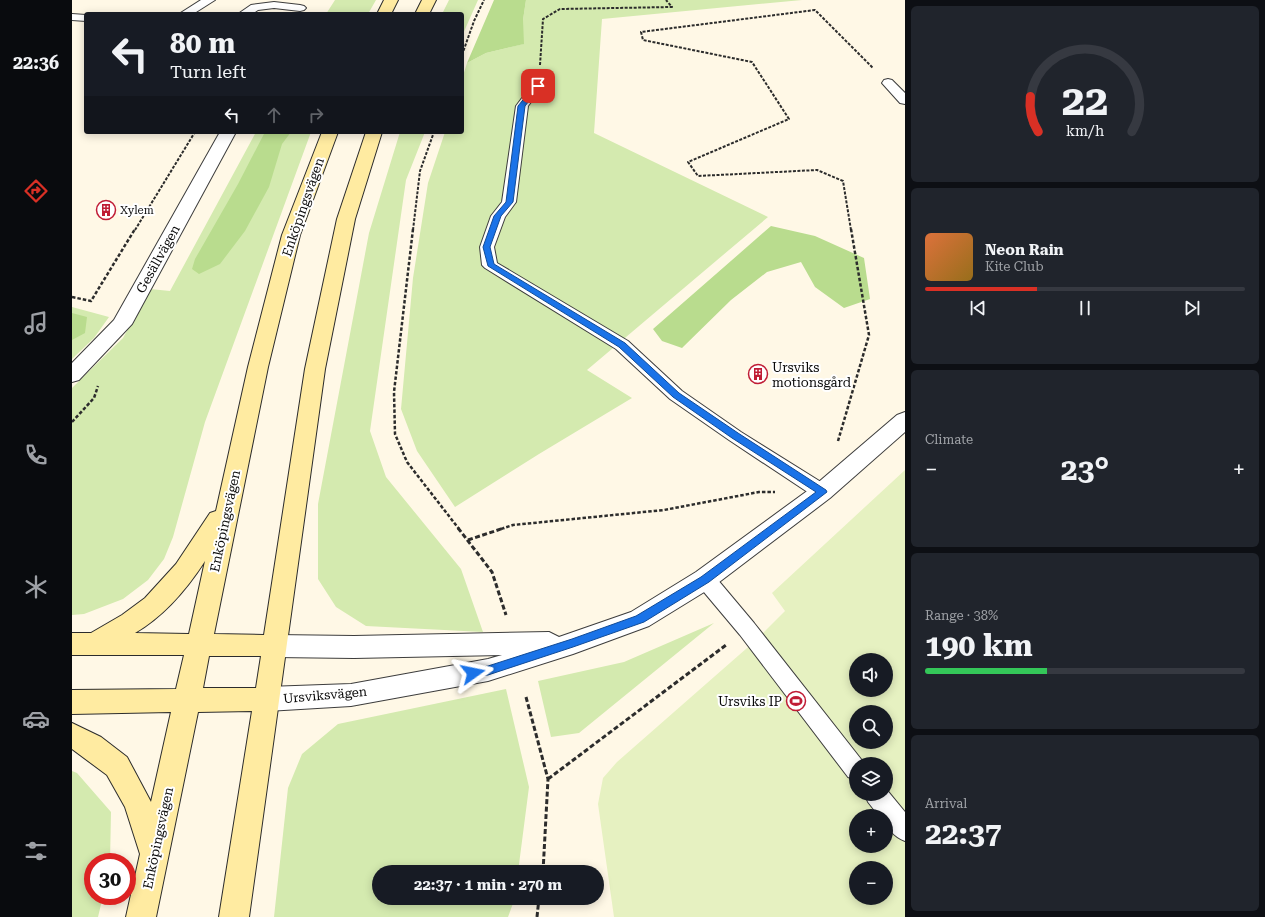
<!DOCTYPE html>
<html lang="en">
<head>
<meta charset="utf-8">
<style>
  body { margin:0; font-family:"Roboto Serif",serif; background:#20242c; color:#f1f3f6; height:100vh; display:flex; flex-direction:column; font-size:15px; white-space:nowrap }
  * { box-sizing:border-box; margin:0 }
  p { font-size:13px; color:#9ea1a6 }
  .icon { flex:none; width:22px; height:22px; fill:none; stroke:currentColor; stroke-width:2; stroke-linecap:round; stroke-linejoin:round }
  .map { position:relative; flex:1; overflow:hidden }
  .drawer { display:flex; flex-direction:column; gap:6px; padding:6px; background:#0d0f14; width:360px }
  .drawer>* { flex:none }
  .banner { position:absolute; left:12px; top:12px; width:380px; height:122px; border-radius:4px; box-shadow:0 2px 10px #0003; background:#171b24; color:#f1f3f6; overflow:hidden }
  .controls { position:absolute; left:777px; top:653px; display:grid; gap:8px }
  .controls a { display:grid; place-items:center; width:44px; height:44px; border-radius:50%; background:#171b24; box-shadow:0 2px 10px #0003; font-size:20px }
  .speed { position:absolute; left:12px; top:853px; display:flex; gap:8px; font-size:20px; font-weight:700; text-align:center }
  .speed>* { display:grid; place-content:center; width:52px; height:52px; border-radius:50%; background:#171b24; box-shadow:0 2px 10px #0003; line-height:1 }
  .speed .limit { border:6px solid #d22; background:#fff; color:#111 }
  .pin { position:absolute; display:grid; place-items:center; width:34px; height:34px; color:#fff; margin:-17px; border-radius:8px; box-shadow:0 2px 6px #0006 }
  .me { position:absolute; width:44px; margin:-22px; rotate:78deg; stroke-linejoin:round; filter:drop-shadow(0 0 3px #0008) }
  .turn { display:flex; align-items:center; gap:14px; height:84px; padding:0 20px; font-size:18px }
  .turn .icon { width:52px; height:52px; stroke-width:2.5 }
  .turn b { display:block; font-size:28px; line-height:34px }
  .lanes { display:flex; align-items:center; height:38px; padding:0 20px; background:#0003; justify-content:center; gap:20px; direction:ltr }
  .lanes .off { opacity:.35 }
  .big { font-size:30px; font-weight:700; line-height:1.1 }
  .drawer .widget { flex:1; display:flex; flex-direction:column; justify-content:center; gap:6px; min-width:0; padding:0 14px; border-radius:6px; background:#20242c }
  .drawer .dial { align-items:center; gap:0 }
  .dial svg { height:104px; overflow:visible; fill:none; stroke:#363941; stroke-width:7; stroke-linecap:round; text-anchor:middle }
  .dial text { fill:#f1f3f6; stroke:none }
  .song { display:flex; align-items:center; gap:12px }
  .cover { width:48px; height:48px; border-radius:6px; background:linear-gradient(135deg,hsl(20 70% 55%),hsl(40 70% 35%)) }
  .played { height:4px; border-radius:2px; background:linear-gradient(90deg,#d93025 35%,#363941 35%) }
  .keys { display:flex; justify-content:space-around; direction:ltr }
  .heat { display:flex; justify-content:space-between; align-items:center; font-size:22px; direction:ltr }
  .charge { height:6px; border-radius:3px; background:linear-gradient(90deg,#34c759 38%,#363941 0) }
  .trip { position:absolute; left:300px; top:865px; width:232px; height:40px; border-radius:20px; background:#171b24; box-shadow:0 2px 10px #0003; font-weight:700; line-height:40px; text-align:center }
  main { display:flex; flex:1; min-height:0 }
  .tabs { display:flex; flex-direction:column; width:72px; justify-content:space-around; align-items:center; background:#090b0e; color:#9ea1a6 }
  .tabs .icon { width:28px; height:28px }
  .tabs .selected { color:#d93025 }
  .tabs b { font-size:18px; color:#f1f3f6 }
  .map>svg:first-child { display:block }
</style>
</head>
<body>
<main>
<nav class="tabs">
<b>22:36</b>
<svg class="icon selected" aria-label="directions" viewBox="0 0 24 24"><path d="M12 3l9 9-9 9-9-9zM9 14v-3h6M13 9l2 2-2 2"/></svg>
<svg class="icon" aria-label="music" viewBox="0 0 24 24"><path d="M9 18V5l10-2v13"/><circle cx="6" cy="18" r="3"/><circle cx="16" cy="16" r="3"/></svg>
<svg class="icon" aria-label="phone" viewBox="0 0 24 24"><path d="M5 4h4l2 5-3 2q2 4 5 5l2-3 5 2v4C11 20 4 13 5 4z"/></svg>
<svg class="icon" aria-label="climate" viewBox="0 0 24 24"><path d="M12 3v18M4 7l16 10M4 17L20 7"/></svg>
<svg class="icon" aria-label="car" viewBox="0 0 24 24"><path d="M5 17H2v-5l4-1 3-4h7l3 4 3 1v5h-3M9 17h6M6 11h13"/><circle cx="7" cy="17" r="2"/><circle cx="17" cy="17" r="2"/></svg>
<svg class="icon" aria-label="filters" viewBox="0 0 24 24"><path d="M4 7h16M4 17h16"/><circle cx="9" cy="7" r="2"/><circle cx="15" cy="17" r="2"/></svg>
</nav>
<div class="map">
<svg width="833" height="917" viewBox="0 0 833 917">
  <rect width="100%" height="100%" fill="#fff8e6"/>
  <path fill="#d4eaaf" d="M263,0H304L296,14H254Z
    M377,0H406L390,36V14H370Z
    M454,0H730L530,19L522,133L696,217L515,370L560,398L467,454L383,507L345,451L329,409L341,278L356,183L373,132H390V79L395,63L414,53L451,44V20Z
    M184,132H239L133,422L101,537L92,559L76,580L51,599L12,614L0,615V388L51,338L78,289L98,291Z
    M328,132H353L334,180L298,431L314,477L389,569L411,632L294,626L264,607L246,579V504L297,233Z
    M0,307L37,317L22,338L0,359Z
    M642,623L507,733L479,737L466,681L552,662Z
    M434,689L457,787L446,872H307V898H443L436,917H202L216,788L230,754L266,724Z
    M0,771L5,773L39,812L38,862H21V896H31L26,917H0Z"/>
  <path fill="#b9dc8e" d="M422,0H454L451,20L452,44L414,53L395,63Z
    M193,132H219L210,144L197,187L173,231L148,264L127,274L120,269L123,259L166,184Z
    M699,226L743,236L792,258L798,299L772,308L743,287L729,262L695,272L659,300L610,348L590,341L581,329Z
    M0,313L15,317L13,333L0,340Z"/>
  <path fill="#e6f1c1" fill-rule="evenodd" d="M833,470V917H542L526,804L531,778L545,762L683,641L713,611L700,593ZM784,660H814V690H784ZM784,712H814V742H784ZM784,764H814V794H784ZM784,816H814V846H784ZM784,868H814V898H784Z"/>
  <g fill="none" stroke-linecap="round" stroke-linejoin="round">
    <defs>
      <path id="lane" d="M129,0H143L121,14H107Z
        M202,2L228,5L232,6L234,8L232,10L228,11L202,8L186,10L180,14H166L179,5Z
        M0,14L14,15V21L0,20Z
        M816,79L820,80L833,93V104L828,103L810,83L812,80Z
        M466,81L470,82L472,85L456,106L444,202L433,217L422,247L425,263L556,341L610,391L669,432L757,487L759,492L757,497L750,499L743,497L657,440L598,399L544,349L413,268L410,265L408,247L419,216L430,202L444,106L462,82Z
        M633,571L640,573L682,623L792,763L793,764H784V780L776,777L668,635L626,585L623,579L626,573Z
        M814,789L833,812V841C822,837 814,828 814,816H807L796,802L793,794H814Z"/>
      <path id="street" d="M148,132H164L60,324L7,380L0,382V363L42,320Z
        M833,412V432L758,498L642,586L577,626L501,654L416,681L279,706L195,711L186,707L182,699L186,691L195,687L279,684L416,659L430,655L282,658L203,657L194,654L190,646L194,638L203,635L282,636L477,632L487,637L559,612L624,572L742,486L825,415Z"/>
      <path id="secondary" d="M312,0H326L319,14H305Z
        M350,0H364L357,14H343Z
        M250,132H266L228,235L196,367L142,634L192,635L233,369L265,219L294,132H310L283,219L253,369L177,917H147L180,711L126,712L84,917H54L68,854L53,807L35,775L0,749V723L29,737L55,757L79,802L99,712L0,714V690L104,689L112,655H0V633H19L50,615L73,598L104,564L138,513L144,511L176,367L210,235ZM133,561L117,634L63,633C92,616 115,589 133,561ZM137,656H189L184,688H131Z"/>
    </defs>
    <use href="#lane" stroke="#3d3d3d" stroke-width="2"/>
    <use href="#street" stroke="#3d3d3d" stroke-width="2"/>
    <use href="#secondary" stroke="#2c2c2c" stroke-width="2"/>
    <path stroke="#2c2c2c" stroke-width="2" stroke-dasharray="3 1.5" stroke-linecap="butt" d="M390,55L402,21L412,0
      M468,65L471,19L488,9L600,7L594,0
      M63,230L123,132
      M341,230L348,171L362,132
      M779,230L771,181L745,170L626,176L616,162L717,119L680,62L571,40L569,32L743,10L801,68"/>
    <path stroke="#2c2c2c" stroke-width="2.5" stroke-dasharray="3.5 2" stroke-linecap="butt" d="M341,229L322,392L323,434L335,462L387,529
      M0,297L19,301L63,229
      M0,422L22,398L26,386
      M766,441L797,335L779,229
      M429,529L441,525L592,510L687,492H703"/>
    <path stroke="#2c2c2c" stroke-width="3" stroke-dasharray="5 2.5" stroke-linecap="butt" d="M386,528L420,572L434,615
      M396,540L432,528
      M454,697L476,779L471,872
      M476,779L654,645
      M465,917L467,898"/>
    <use href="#lane" fill="#fff" fill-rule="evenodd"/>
    <use href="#street" fill="#fff" fill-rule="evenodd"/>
    <use href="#secondary" fill="#ffeba1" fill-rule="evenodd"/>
  </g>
  <path fill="#1a73e8" stroke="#114b97" d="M464,84L469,86L453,106L441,202L429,216L418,247L422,264L553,343L607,393L666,433L754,490L755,492L637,582L572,622L501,647L416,675L401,677L397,676L395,673L397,670L416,666L500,639L564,616L629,577L744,492L660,438L601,397L547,347L416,266L411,247L422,216L434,202L446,106Z"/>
  <defs>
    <symbol id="building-ring" viewBox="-11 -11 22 22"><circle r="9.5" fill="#fff" stroke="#c01c35" stroke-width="1.5"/><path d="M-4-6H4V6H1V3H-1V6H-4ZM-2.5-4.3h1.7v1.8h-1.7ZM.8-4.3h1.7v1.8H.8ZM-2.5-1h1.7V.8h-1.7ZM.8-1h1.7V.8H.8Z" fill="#c01c35"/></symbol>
    <symbol id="stadium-ring" viewBox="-11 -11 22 22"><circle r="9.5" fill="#fff" stroke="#c01c35" stroke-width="1.5"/><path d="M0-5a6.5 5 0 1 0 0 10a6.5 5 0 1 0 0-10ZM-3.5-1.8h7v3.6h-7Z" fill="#c01c35"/></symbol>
  </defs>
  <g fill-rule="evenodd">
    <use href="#building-ring" x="23" y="199" width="22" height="22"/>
    <use href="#building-ring" x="675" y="363" width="22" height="22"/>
    <use href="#stadium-ring" x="713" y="690" width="22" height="22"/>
  </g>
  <g text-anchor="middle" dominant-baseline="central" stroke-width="4" stroke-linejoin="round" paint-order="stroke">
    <g font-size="11" fill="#0a0a0a" stroke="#fff" text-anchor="start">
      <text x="48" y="210">Xylem</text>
    </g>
    <g font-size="13" fill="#0a0a0a" stroke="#fff">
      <text transform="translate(231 207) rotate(-71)">Enköpingsvägen</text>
      <text transform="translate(86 259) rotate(-61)">Gesällvägen</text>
      <text transform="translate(153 521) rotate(-78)">Enköpingsvägen</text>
      <text transform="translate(253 695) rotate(-5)">Ursviksvägen</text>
      <text transform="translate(86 838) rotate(-78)">Enköpingsvägen</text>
    </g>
    <g font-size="13" fill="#0a0a0a" stroke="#fff" text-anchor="start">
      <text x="700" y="367">Ursviks<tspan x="700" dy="15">motionsgård</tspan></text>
      <text x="710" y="701" text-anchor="end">Ursviks IP</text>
    </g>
  </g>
</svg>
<div class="controls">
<a><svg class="icon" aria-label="sound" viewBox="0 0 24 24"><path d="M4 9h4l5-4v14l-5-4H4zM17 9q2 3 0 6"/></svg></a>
<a><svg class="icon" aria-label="search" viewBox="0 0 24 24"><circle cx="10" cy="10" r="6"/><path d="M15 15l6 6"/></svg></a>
<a><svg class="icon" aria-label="layers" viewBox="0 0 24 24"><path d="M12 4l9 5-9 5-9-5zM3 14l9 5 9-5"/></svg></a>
<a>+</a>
<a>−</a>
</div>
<div class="speed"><div class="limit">30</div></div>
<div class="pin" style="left:466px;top:86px;background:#d93025"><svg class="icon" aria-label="arrive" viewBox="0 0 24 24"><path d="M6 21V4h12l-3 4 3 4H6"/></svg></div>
<svg class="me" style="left:401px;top:673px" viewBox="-20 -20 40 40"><path d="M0-17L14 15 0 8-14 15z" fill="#1a73e8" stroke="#fff" stroke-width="4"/></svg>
<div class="trip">22:37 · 1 min · 270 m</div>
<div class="banner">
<div class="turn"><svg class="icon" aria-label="left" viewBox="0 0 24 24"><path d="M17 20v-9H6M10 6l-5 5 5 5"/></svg><div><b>80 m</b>Turn left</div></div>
<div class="lanes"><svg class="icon" aria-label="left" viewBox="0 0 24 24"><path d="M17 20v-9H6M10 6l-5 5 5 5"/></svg><svg class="icon off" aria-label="ahead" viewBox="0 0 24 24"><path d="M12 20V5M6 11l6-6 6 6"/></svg><svg class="icon off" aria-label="right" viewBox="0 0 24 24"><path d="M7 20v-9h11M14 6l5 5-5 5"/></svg></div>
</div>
</div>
<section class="drawer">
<div class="widget dial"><svg viewBox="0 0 100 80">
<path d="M14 69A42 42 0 1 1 86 69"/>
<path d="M14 69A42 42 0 0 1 8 42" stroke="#d93025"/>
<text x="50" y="56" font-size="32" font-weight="700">22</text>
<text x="50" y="72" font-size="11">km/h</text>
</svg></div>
<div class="widget">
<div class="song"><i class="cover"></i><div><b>Neon Rain</b><p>Kite Club</p></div></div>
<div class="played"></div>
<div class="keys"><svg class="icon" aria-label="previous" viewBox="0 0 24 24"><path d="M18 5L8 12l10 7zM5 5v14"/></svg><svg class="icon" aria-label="pause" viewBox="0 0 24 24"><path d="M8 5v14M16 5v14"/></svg><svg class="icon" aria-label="next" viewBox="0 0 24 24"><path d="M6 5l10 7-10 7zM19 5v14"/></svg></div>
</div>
<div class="widget"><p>Climate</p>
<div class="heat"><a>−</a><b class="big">23°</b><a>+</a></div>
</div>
<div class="widget"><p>Range · 38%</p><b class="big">190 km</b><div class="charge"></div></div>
<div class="widget"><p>Arrival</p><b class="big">22:37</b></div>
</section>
</main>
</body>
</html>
